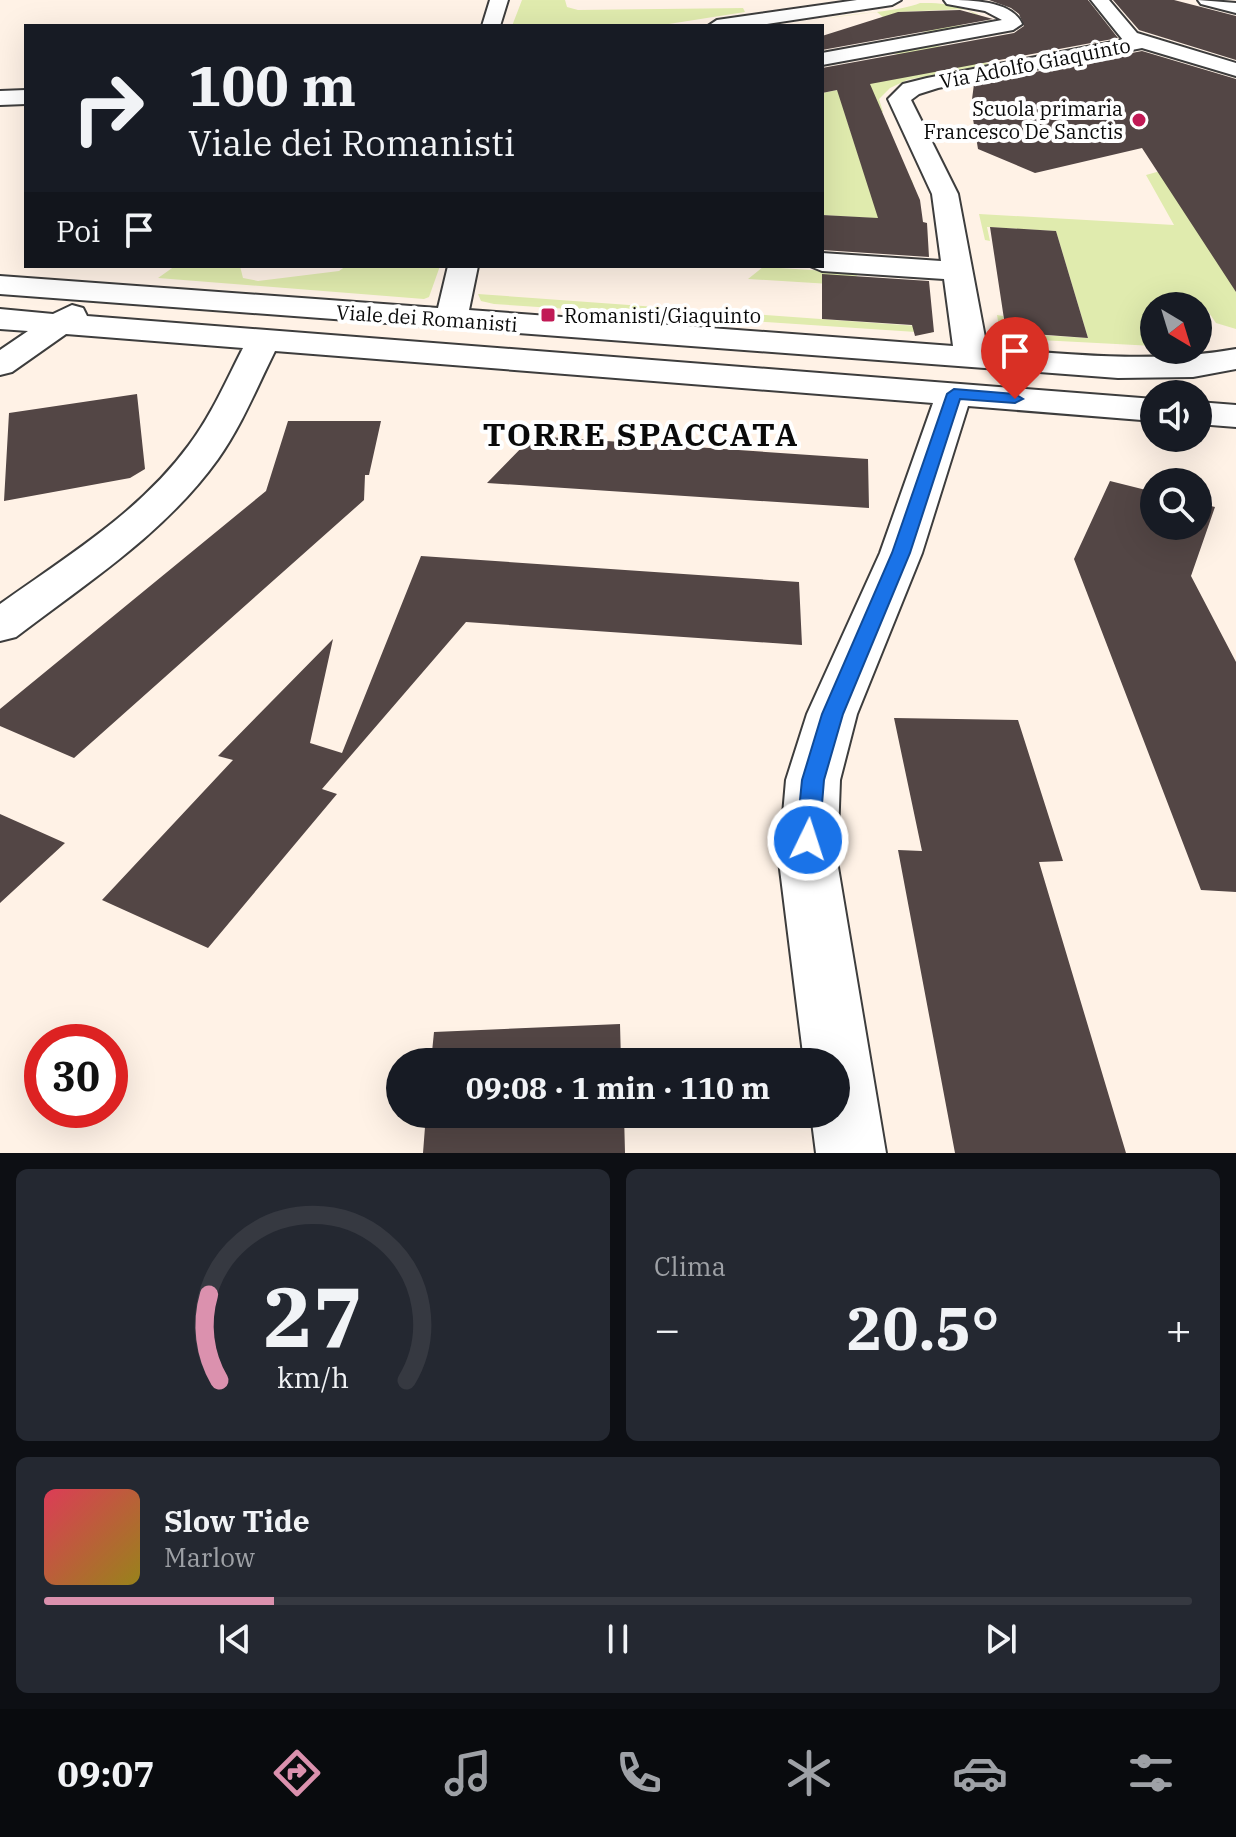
<!DOCTYPE html>
<html lang="it">
<head>
<meta charset="utf-8">
<style>
  body { margin:0; font-family:"IBM Plex Serif",serif; background:#242831; color:#f1f3f6; height:100vh; display:flex; flex-direction:column; font-size:30px; white-space:nowrap }
  * { box-sizing:border-box; margin:0 }
  p { font-size:26px; color:#9ea1a6 }
  .icon { flex:none; width:44px; height:44px; fill:none; stroke:currentColor; stroke-width:2; stroke-linecap:round; stroke-linejoin:round }
  .map { position:relative; height:1153px; overflow:hidden }
  .side { display:flex; flex-direction:column; gap:16px; padding:16px; background:#0d0f14; flex:1 }
  .side>* { flex:none }
  .guide { position:absolute; left:24px; top:24px; width:800px; height:244px; border-radius:0px; box-shadow:0 8px 32px #0002; background:#171b24; color:#f1f3f6; overflow:hidden }
  .needle { width:52px; rotate:142deg }
  .buttons { position:absolute; left:1140px; top:292px; display:grid; gap:16px }
  .buttons a { display:grid; place-items:center; width:72px; height:72px; border-radius:50%; background:#171b24; box-shadow:0 8px 32px #0002; font-size:40px }
  .speed { position:absolute; left:24px; top:1024px; display:flex; gap:16px; font-size:40px; font-weight:700; text-align:center }
  .speed>* { display:grid; place-content:center; width:104px; height:104px; border-radius:50%; background:#171b24; box-shadow:0 8px 32px #0002; line-height:1 }
  .speed .limit { border:12px solid #d22; background:#fff; color:#111 }
  .pin { position:absolute; display:grid; place-items:center; width:68px; height:68px; color:#fff; margin:-82px -34px; border-radius:50% 50% 50% 0; rotate:-45deg; box-shadow:0 0 8px #0007 }
  .pin .icon { rotate:45deg }
  .me { position:absolute; width:88px; margin:-44px; rotate:4deg; stroke-linejoin:round; filter:drop-shadow(0 0 6px #0008) }
  .turn { display:flex; align-items:center; gap:28px; height:168px; padding:0 32px; font-size:36px }
  .turn .icon { width:104px; height:104px; stroke-width:2.5 }
  .turn b { display:block; font-size:56px; line-height:68px }
  .then { display:flex; align-items:center; height:76px; padding:0 32px; background:#0003; gap:16px; font-size:30px }
  .big { font-size:60px; font-weight:700; line-height:1.1 }
  .side .widget { flex:1; display:flex; flex-direction:column; justify-content:center; gap:12px; min-width:0; padding:0 28px; border-radius:12px; background:#242831 }
  .side .dial { align-items:center; gap:0 }
  .dial svg { height:208px; overflow:visible; fill:none; stroke:#363941; stroke-width:7; stroke-linecap:round; text-anchor:middle }
  .dial text { fill:#f1f3f6; stroke:none }
  .song { display:flex; align-items:center; gap:24px }
  .cover { width:96px; height:96px; border-radius:12px; background:linear-gradient(135deg,hsl(350 70% 55%),hsl(50 70% 35%)) }
  .played { height:8px; border-radius:4px; background:linear-gradient(90deg,#db91ae 20%,#363941 20%) }
  .keys { display:flex; justify-content:space-around; direction:ltr }
  .heat { display:flex; justify-content:space-between; align-items:center; font-size:44px; direction:ltr }
  .side .tiles { flex:1; display:grid; gap:16px; grid-template-columns:1fr 1fr }
  .widget:last-child { grid-column:span 2 }
  .trip { position:absolute; left:386px; top:1048px; width:464px; height:80px; border-radius:40px; background:#171b24; box-shadow:0 8px 32px #0002; font-weight:700; line-height:80px; text-align:center }
  .menu { display:flex; height:128px; justify-content:space-around; align-items:center; background:#090b0e; color:#9ea1a6 }
  .menu .icon { width:56px; height:56px }
  .menu .current { color:#db91ae }
  .menu b { font-size:36px; color:#f1f3f6 }
  .map>svg:first-child { display:block }
</style>
</head>
<body>
<div class="map">
<svg width="1236" height="1153" viewBox="0 0 1236 1153">
  <rect width="100%" height="100%" fill="#fff2e6"/>
  <path fill="#e0ebae" fill-rule="evenodd" d="M522,0H565L567,7L578,10L743,8L745,12L656,26H512Z
    M920,3C951,2 969,8 995,24C975,31 917,36 898,27C890,23 883,17 877,12L828,18C852,14 902,11 920,3ZM965,9L992,23L919,28L898,12Z
    M936,45L989,64L907,80L890,88L879,99L883,112L844,111L866,179L912,180L922,221L822,215V93L848,88L900,55L893,53Z
    M1171,168L1236,292V329L1216,323L1205,307L1154,306V346L1001,338L997,315L1003,316L1006,333L1088,338L1056,231L987,227L990,241L985,240L979,214L1174,225L1146,175Z
    M175,266H240L243,278L258,281L339,271L346,266H440L429,297L424,299L158,278Z
    M763,267L860,273L846,285L748,279Z
    M478,294L931,327V333L494,304L481,301Z"/>
  <path fill="#534645" d="M989,0H1088L1118,38L870,84L920,200L923,222L927,223L929,257L822,250V215L878,218L837,90L822,93V68L1014,33L1024,26L1019,14L1011,8Z
    M1113,0H1174L1236,16V60L1139,30Z
    M960,10L993,19L822,50V36L898,12Z
    M1142,51L1236,79V292L1142,148L1035,173L978,149L971,107L974,84Z
    M990,227L1056,231L1088,338L1006,332Z
    M822,274L929,281L934,332L915,336L912,325L822,319Z
    M137,394L145,469L130,478L4,501L9,413Z
    M288,421H381L369,475H365L364,500L74,758L0,726V709L266,491Z
    M533,436L868,459L869,508L487,483Z
    M1110,481L1154,492V526H1198V503L1215,507L1191,576L1236,662V892L1201,890L1074,559Z
    M421,556L799,582L802,645L466,622L322,789L337,794L208,948L102,900L233,760L218,756L333,639L310,743L342,753Z
    M894,718L1018,720L1063,861L1039,862L1126,1153H955L898,850L922,851Z
    M0,814L65,843L0,903Z
    M620,1024L621,1062H431L434,1032Z
    M426,1114H624L625,1153H423Z"/>
  <g fill="none" stroke-linecap="round" stroke-linejoin="round">
    <defs>
      <path id="minor" d="M490,0H508L500,26H482Z
        M857,0H901L892,5L754,26H708L717,20Z
        M944,0C969,0 1012,0 1022,24L1013,30L822,65V53L1002,20L985,11L947,4Z
        M1091,0H1109L1137,33L1236,63V76L1142,48L938,88L919,94L911,100L958,194L987,348C1071,354 1153,364 1236,349V369L1193,377L1118,378L0,294V276L438,308L448,266H478L469,310L953,346L944,279L822,271L810,266H822V253L941,261L932,194L888,99L903,84L927,78L1123,40Z
        M1198,0L1236,3V13L1201,4Z
        M26,90V104L0,105V91Z
        M72,305L83,308L87,316L1154,399V421L968,406L922,553L857,714L840,780L837,861L886,1153H816L811,1114H836V1062H804L779,861L786,780L807,714L880,553L933,403L275,351C257,387 242,425 218,459C165,533 88,582 16,637L0,641V604C67,556 139,513 189,445C211,416 226,381 243,348L66,334L12,372L0,375V350L28,331L0,329V309L53,314Z
        M1198,402L1236,405V427L1198,424Z"/>
    </defs>
    <use href="#minor" stroke="#3d3d3d" stroke-width="4"/>
    <use href="#minor" fill="#fff" fill-rule="evenodd"/>
  </g>
  <path fill="#1a73e8" stroke="#114b97" stroke-width="2" d="M954,389L1015,394L1023,399L1015,403L960,399L910,553L843,714L824,780L819,840L816,847L808,849L799,847L796,840L802,780L822,714L892,553L947,394Z"/>
  <g fill="#c11a55" stroke="#fff" stroke-width="3">
    <circle cx="1139" cy="120" r="8"/>
    <rect x="540" y="307" width="16" height="16" rx="4"/>
  </g>
  <g text-anchor="middle" dominant-baseline="central" stroke-width="8" stroke-linejoin="round" paint-order="stroke">
    <g font-size="20" fill="#0a0a0a" stroke="#fff">
      <text transform="translate(1035 63) rotate(-11)">Via Adolfo Giaquinto</text>
      <text transform="translate(427 318) rotate(4)">Viale dei Romanisti</text>
    </g>
    <g font-size="20" fill="#0a0a0a" stroke="#fff" text-anchor="end">
      <text x="1123" y="108">Scuola primaria<tspan x="1123" dy="23">Francesco De Sanctis</tspan></text>
      <text x="564" y="315" text-anchor="start">Romanisti/Giaquinto</text>
    </g>
    <g font-size="32" font-weight="bold" letter-spacing="2" fill="#0a0a0a" stroke="#fff">
      <text x="641" y="434">TORRE SPACCATA</text>
    </g>
  </g>
</svg>
<div class="buttons">
<a><svg class="needle" viewBox="-14 -14 28 28"><path d="M0-13l5 13h-10z" fill="#e53935"/><path d="M0 13l5-13h-10z" fill="#9ea1a6"/></svg></a>
<a><svg class="icon" aria-label="sound" viewBox="0 0 24 24"><path d="M4 9h4l5-4v14l-5-4H4zM17 9q2 3 0 6"/></svg></a>
<a><svg class="icon" aria-label="search" viewBox="0 0 24 24"><circle cx="10" cy="10" r="6"/><path d="M15 15l6 6"/></svg></a>
</div>
<div class="speed"><div class="limit">30</div></div>
<div class="pin" style="left:1015px;top:399px;background:#d93025"><svg class="icon" aria-label="arrive" viewBox="0 0 24 24"><path d="M6 21V4h12l-3 4 3 4H6"/></svg></div>
<svg class="me" style="left:808px;top:840px" viewBox="-20 -20 40 40"><circle r="17" fill="#1a73e8" stroke="#fff" stroke-width="3"/><path d="M0-11L8 9 0 5-8 9z" fill="#fff"/></svg>
<div class="trip">09:08 · 1 min · 110 m</div>
<div class="guide">
<div class="turn"><svg class="icon" aria-label="right" viewBox="0 0 24 24"><path d="M7 20v-9h11M14 6l5 5-5 5"/></svg><div><b>100 m</b>Viale dei Romanisti</div></div>
<div class="then">Poi<svg class="icon" aria-label="arrive" viewBox="0 0 24 24"><path d="M6 21V4h12l-3 4 3 4H6"/></svg></div>
</div>
</div>
<section class="side">
<div class="tiles">
<div class="widget dial"><svg viewBox="0 0 100 80">
<path d="M14 69A42 42 0 1 1 86 69"/>
<path d="M14 69A42 42 0 0 1 10 36" stroke="#db91ae"/>
<text x="50" y="56" font-size="32" font-weight="700">27</text>
<text x="50" y="72" font-size="11">km/h</text>
</svg></div>
<div class="widget"><p>Clima</p>
<div class="heat"><a>−</a><b class="big">20.5°</b><a>+</a></div>
</div>
<div class="widget">
<div class="song"><i class="cover"></i><div><b>Slow Tide</b><p>Marlow</p></div></div>
<div class="played"></div>
<div class="keys"><svg class="icon" aria-label="previous" viewBox="0 0 24 24"><path d="M18 5L8 12l10 7zM5 5v14"/></svg><svg class="icon" aria-label="pause" viewBox="0 0 24 24"><path d="M8 5v14M16 5v14"/></svg><svg class="icon" aria-label="next" viewBox="0 0 24 24"><path d="M6 5l10 7-10 7zM19 5v14"/></svg></div>
</div>
</div>
</section>
<nav class="menu">
<b>09:07</b>
<svg class="icon current" aria-label="directions" viewBox="0 0 24 24"><path d="M12 3l9 9-9 9-9-9zM9 14v-3h6M13 9l2 2-2 2"/></svg>
<svg class="icon" aria-label="music" viewBox="0 0 24 24"><path d="M9 18V5l10-2v13"/><circle cx="6" cy="18" r="3"/><circle cx="16" cy="16" r="3"/></svg>
<svg class="icon" aria-label="phone" viewBox="0 0 24 24"><path d="M5 4h4l2 5-3 2q2 4 5 5l2-3 5 2v4C11 20 4 13 5 4z"/></svg>
<svg class="icon" aria-label="climate" viewBox="0 0 24 24"><path d="M12 3v18M4 7l16 10M4 17L20 7"/></svg>
<svg class="icon" aria-label="car" viewBox="0 0 24 24"><path d="M5 17H2v-5l4-1 3-4h7l3 4 3 1v5h-3M9 17h6M6 11h13"/><circle cx="7" cy="17" r="2"/><circle cx="17" cy="17" r="2"/></svg>
<svg class="icon" aria-label="filters" viewBox="0 0 24 24"><path d="M4 7h16M4 17h16"/><circle cx="9" cy="7" r="2"/><circle cx="15" cy="17" r="2"/></svg>
</nav>
</body>
</html>
